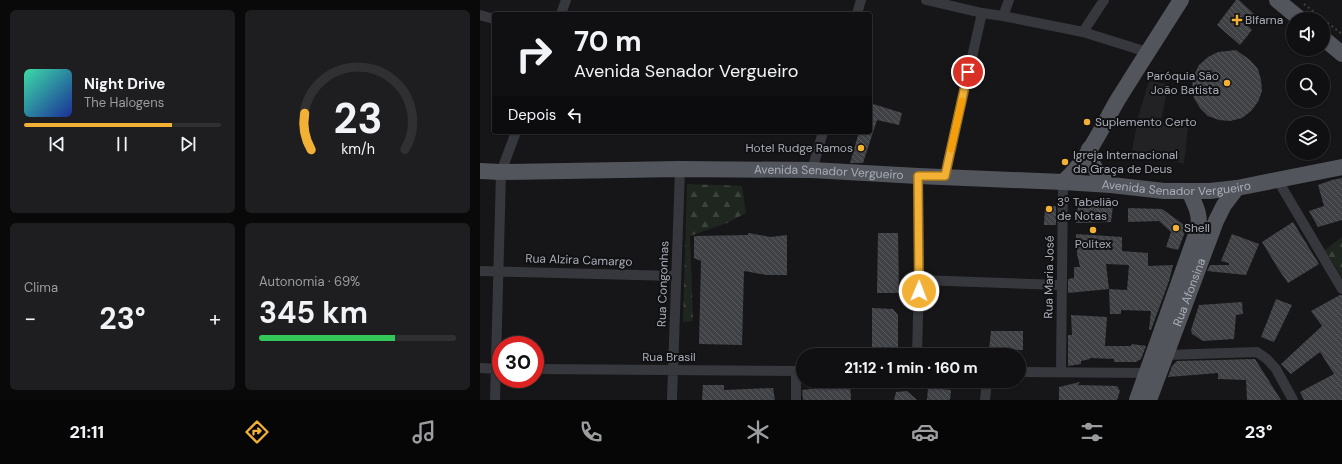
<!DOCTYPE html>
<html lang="pt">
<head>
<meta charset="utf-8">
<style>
  body { margin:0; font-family:"DM Sans",sans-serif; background:#1e1e20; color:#f1f3f6; height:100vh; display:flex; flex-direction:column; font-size:15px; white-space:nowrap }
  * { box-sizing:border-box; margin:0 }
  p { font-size:13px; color:#9c9d9f }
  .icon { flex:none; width:22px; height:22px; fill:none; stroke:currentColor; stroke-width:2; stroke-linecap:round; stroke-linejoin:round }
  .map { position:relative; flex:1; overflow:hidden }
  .side { display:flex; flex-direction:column; gap:10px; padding:10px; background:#09090a; width:480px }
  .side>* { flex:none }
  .top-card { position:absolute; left:12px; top:12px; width:380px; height:122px; border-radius:4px; box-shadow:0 1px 3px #0004,0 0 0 1px #303032; background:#101012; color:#f1f3f6; overflow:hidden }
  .controls { position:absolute; left:806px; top:12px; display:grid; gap:8px }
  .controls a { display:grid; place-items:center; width:44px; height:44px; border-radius:50%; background:#101012; box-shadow:0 1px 3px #0004,0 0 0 1px #303032; font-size:20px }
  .speed { position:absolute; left:12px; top:336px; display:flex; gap:8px; font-size:20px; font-weight:700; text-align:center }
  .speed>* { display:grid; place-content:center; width:52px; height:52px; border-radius:50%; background:#101012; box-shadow:0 1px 3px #0004,0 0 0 1px #303032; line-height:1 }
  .speed .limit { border:6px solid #d22; background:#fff; color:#111 }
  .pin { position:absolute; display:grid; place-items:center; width:34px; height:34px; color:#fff; margin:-17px; border:2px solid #fff; border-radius:50%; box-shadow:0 1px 4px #0007 }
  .me { position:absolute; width:44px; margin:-22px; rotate:1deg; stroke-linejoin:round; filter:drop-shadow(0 0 3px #0008) }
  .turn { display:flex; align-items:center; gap:14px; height:84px; padding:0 16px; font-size:18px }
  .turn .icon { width:52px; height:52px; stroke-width:2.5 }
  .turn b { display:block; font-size:28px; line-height:34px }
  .then { display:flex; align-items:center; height:38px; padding:0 16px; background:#0003; gap:8px; font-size:15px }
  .big { font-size:30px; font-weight:700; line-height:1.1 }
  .side .widget { flex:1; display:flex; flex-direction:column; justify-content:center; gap:6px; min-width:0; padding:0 14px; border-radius:6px; background:#1e1e20 }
  .side .dial { align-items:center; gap:0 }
  .dial svg { height:104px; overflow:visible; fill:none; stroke:#303032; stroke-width:7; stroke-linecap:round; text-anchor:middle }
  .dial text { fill:#f1f3f6; stroke:none }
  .song { display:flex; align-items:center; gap:12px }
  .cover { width:48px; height:48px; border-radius:6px; background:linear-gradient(135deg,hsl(160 70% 55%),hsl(230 70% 35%)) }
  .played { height:4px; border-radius:2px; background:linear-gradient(90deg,#f2b134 75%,#303032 75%) }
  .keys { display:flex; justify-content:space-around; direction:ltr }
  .heat { display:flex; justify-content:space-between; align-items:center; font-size:22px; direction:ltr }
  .charge { height:6px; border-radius:3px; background:linear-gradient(90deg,#34c759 69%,#303032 0) }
  .side .tiles { flex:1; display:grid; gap:10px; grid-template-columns:repeat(2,1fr) }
  .trip { position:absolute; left:316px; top:348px; width:230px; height:40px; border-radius:20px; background:#101012; box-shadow:0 1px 3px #0004,0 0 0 1px #303032; font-weight:700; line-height:40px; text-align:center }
  .tabs { display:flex; height:64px; justify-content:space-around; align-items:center; background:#060607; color:#9c9d9f }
  .tabs .icon { width:28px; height:28px }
  .tabs .on { color:#f2b134 }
  .tabs b { font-size:18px; color:#f1f3f6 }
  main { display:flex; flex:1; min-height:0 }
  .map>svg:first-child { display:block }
</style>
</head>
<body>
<main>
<section class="side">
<div class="tiles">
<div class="widget">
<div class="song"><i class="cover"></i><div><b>Night Drive</b><p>The Halogens</p></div></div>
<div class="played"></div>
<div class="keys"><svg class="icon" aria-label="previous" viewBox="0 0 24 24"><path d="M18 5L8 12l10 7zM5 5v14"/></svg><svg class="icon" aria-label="pause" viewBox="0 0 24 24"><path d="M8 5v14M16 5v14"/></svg><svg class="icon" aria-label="next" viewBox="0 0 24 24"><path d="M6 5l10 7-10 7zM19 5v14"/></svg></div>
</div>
<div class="widget dial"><svg viewBox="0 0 100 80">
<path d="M14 69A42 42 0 1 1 86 69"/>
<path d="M14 69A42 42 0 0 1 9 41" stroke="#f2b134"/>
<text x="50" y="56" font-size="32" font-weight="700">23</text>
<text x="50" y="72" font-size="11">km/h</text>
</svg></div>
<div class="widget"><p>Clima</p>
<div class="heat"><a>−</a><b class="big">23°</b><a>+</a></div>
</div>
<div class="widget"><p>Autonomia · 69%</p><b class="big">345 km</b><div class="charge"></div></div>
</div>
</section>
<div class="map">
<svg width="862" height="400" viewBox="0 0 862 400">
  <defs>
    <pattern id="forest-firs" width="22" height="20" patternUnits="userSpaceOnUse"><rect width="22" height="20" fill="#1e261f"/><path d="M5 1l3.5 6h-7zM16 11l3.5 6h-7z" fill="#3c433d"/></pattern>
    <pattern id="building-back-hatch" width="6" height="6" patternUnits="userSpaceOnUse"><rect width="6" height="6" fill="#404145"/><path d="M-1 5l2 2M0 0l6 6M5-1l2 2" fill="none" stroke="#595a5e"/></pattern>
  </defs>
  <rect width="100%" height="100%" fill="#161618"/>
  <path fill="#222225" d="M669,81L688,84L681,122L708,127L704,164L652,150L659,114Z"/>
  <path fill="url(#forest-firs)" d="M207,184L262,186L266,213L247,223L210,236L213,321L203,322Z
    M862,237V278L845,250Z"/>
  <path fill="url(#building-back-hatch)" fill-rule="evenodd" d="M756,0H759L776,16L768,26L772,30L760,45L737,25Z
    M756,50L770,60L778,69L781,80L782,91L778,102L771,111L762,118L750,121L739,120L728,116L720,108L714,98L712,87L714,75L719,65L728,57L738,52Z
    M390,103L422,113L419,125L397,120L383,163H370L379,132H390Z
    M862,178V220L838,227L829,211L844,206L838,185L852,180Z
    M609,202H622L633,205L631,222L596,223L597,210L599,206H605Z
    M565,206H576V225H564Z
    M648,208L682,209L707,227L698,250L686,247L691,232L679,221L648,222Z
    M813,222L839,264L808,283L799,270L782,242Z
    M268,233L291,237L307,235V275H287L264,271L262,345L219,344L221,261L214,258V236L268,235Z
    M398,233H418L419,293H397Z
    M596,234L642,237V251L668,253V266L693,265L689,281L671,330H669L671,311L641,310V314H630L629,289L588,293V279L594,278V267H600L597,254ZM626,264L649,265L647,290L629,289Z
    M752,234L779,244L766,275L727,271L730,265H749V263L741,261Z
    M860,295H862V400H824L820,392L854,374L840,352L811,374L801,364L842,326L831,311Z
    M796,299L812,305L794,342L781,337Z
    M762,302L763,314L756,315L754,339L723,341L712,334L711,330L719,305Z
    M392,308L413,309L418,315V353H392Z
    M591,315L627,317L625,346H651L652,344L666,346L661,359L656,362H634V359L610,358V359L601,361V364L588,366V335H592Z
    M511,331H543V350H509Z
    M775,359L801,400H767L766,380L738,379V373L688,377L692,366L697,361Z
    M370,382L371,400H323L322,390L347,387L346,383Z
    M600,382L598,385L637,386L640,391L637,400H579V387Z
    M223,385H244V390L293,388L295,400H222Z
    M448,388L471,390L470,400H447Z
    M427,391L437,400H414L416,392Z"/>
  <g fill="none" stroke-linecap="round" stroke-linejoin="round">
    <path stroke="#3d3f44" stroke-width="2" stroke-dasharray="2 3" stroke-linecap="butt" d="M824,4L862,34"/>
    <path stroke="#37383d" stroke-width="10" d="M446,0L502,13L523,16L603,32L667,52
      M81,14L86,0
      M377,14L381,0
      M0,15L14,19
      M523,16L529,0
      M603,32L624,0
      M332,170L343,132
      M465,176L502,13
      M797,179L862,289
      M0,271L196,276
      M439,280L582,285
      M437,355L439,280L438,176
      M686,355L777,352L787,359L796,369L813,400
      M0,368L21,369
      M55,369L323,371
      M316,371V400
      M539,372L671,373
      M581,372L583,182
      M15,400L21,172L36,132
      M192,400L200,169
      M505,400L507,381"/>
    <g stroke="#53555c" stroke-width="16">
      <path d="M797,0L820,19"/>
      <path d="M843,38L862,54"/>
      <path d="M609,149C611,166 618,175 631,185"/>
      <path id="s1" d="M0,171L21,172L200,169L332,170L438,176L583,182L631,185L684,191H730L757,188L862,167"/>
      <path d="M583,182C607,161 621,129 637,101C658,67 680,33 701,0"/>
      <path d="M657,400L718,229C721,214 715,205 709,191"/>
      <path id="s2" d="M669,400L736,221L744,205L757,188"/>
    </g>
  </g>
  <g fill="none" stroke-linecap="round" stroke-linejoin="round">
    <defs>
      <path id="route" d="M439,291L438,176H465L488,72"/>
    </defs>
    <use href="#route" stroke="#9d7322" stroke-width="10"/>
    <use href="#route" stroke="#f2b134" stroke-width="7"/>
    <path stroke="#f59e0b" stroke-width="7" d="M471,149L482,101"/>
  </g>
  <g fill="#f2b134" stroke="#111113" stroke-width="1.5">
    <path d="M755 14h4v4h4v4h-4v4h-4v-4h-4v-4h4z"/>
    <circle cx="747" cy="83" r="4"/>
    <circle cx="607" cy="122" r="4"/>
    <circle cx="381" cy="148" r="4"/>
    <circle cx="585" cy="162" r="4"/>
    <circle cx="569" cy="209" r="4"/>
    <circle cx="696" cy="228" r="4"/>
    <circle cx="613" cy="230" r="4"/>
  </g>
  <g text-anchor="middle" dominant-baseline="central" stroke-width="4" stroke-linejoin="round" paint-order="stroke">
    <g font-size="12" fill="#a8adb8" stroke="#111113" text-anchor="start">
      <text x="765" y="20">BIfarna</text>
      <text x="739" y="76" text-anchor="end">Paróquia São<tspan x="739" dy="14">João Batista</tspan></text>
      <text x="615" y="122">Suplemento Certo</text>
      <text x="373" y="148" text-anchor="end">Hotel Rudge Ramos</text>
      <text x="593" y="155">Igreja Internacional<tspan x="593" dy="14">da Graça de Deus</tspan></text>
      <text x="577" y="202">3º Tabelião<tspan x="577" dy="14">de Notas</tspan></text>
      <text x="704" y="228">Shell</text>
      <text x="613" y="244" text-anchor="middle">Politex</text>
    </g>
    <g font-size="12" fill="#a8adb8" stroke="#111113">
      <text stroke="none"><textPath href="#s1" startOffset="349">Avenida Senador Vergueiro</textPath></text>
      <text stroke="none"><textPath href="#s1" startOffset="697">Avenida Senador Vergueiro</textPath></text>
      <text transform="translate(99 260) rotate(2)">Rua Alzira Camargo</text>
      <text transform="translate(569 277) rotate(-89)">Rua Maria José</text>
      <text transform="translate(183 284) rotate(-88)">Rua Congonhas</text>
      <text stroke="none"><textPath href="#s2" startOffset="115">Rua Afonsina</textPath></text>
      <text x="189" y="357">Rua Brasil</text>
    </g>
  </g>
</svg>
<div class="controls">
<a><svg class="icon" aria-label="sound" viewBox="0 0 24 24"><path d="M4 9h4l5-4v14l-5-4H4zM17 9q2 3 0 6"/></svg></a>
<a><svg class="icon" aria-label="search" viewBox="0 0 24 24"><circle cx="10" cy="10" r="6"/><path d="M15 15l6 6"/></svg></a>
<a><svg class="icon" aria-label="layers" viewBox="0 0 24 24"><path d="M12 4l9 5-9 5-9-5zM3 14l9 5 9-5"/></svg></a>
</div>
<div class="speed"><div class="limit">30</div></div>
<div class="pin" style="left:488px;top:72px;background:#d93025"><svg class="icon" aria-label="arrive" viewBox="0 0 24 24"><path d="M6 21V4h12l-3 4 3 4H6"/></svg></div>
<svg class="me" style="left:439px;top:291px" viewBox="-20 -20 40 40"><circle r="17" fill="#f2b134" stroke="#fff" stroke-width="3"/><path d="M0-11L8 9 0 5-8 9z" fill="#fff"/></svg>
<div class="trip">21:12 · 1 min · 160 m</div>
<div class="top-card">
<div class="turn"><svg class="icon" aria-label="right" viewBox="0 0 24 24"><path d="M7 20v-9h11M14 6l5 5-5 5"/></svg><div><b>70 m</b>Avenida Senador Vergueiro</div></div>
<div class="then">Depois<svg class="icon" aria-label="left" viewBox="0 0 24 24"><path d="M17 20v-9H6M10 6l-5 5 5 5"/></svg></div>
</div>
</div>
</main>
<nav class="tabs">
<b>21:11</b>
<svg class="icon on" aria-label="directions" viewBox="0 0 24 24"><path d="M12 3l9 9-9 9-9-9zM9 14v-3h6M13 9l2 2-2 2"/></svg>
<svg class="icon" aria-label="music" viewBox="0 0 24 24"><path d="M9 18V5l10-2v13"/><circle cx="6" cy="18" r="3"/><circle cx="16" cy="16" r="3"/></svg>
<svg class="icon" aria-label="phone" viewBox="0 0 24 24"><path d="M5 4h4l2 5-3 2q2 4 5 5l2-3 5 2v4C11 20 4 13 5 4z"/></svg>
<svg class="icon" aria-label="climate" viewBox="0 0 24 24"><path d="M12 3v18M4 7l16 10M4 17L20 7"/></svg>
<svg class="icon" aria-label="car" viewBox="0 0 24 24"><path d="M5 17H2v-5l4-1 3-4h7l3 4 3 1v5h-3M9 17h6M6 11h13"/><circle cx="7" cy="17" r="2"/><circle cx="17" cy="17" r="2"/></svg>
<svg class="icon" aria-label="filters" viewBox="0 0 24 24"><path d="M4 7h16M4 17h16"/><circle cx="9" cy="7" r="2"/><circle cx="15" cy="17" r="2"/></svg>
<b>23°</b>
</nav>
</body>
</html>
